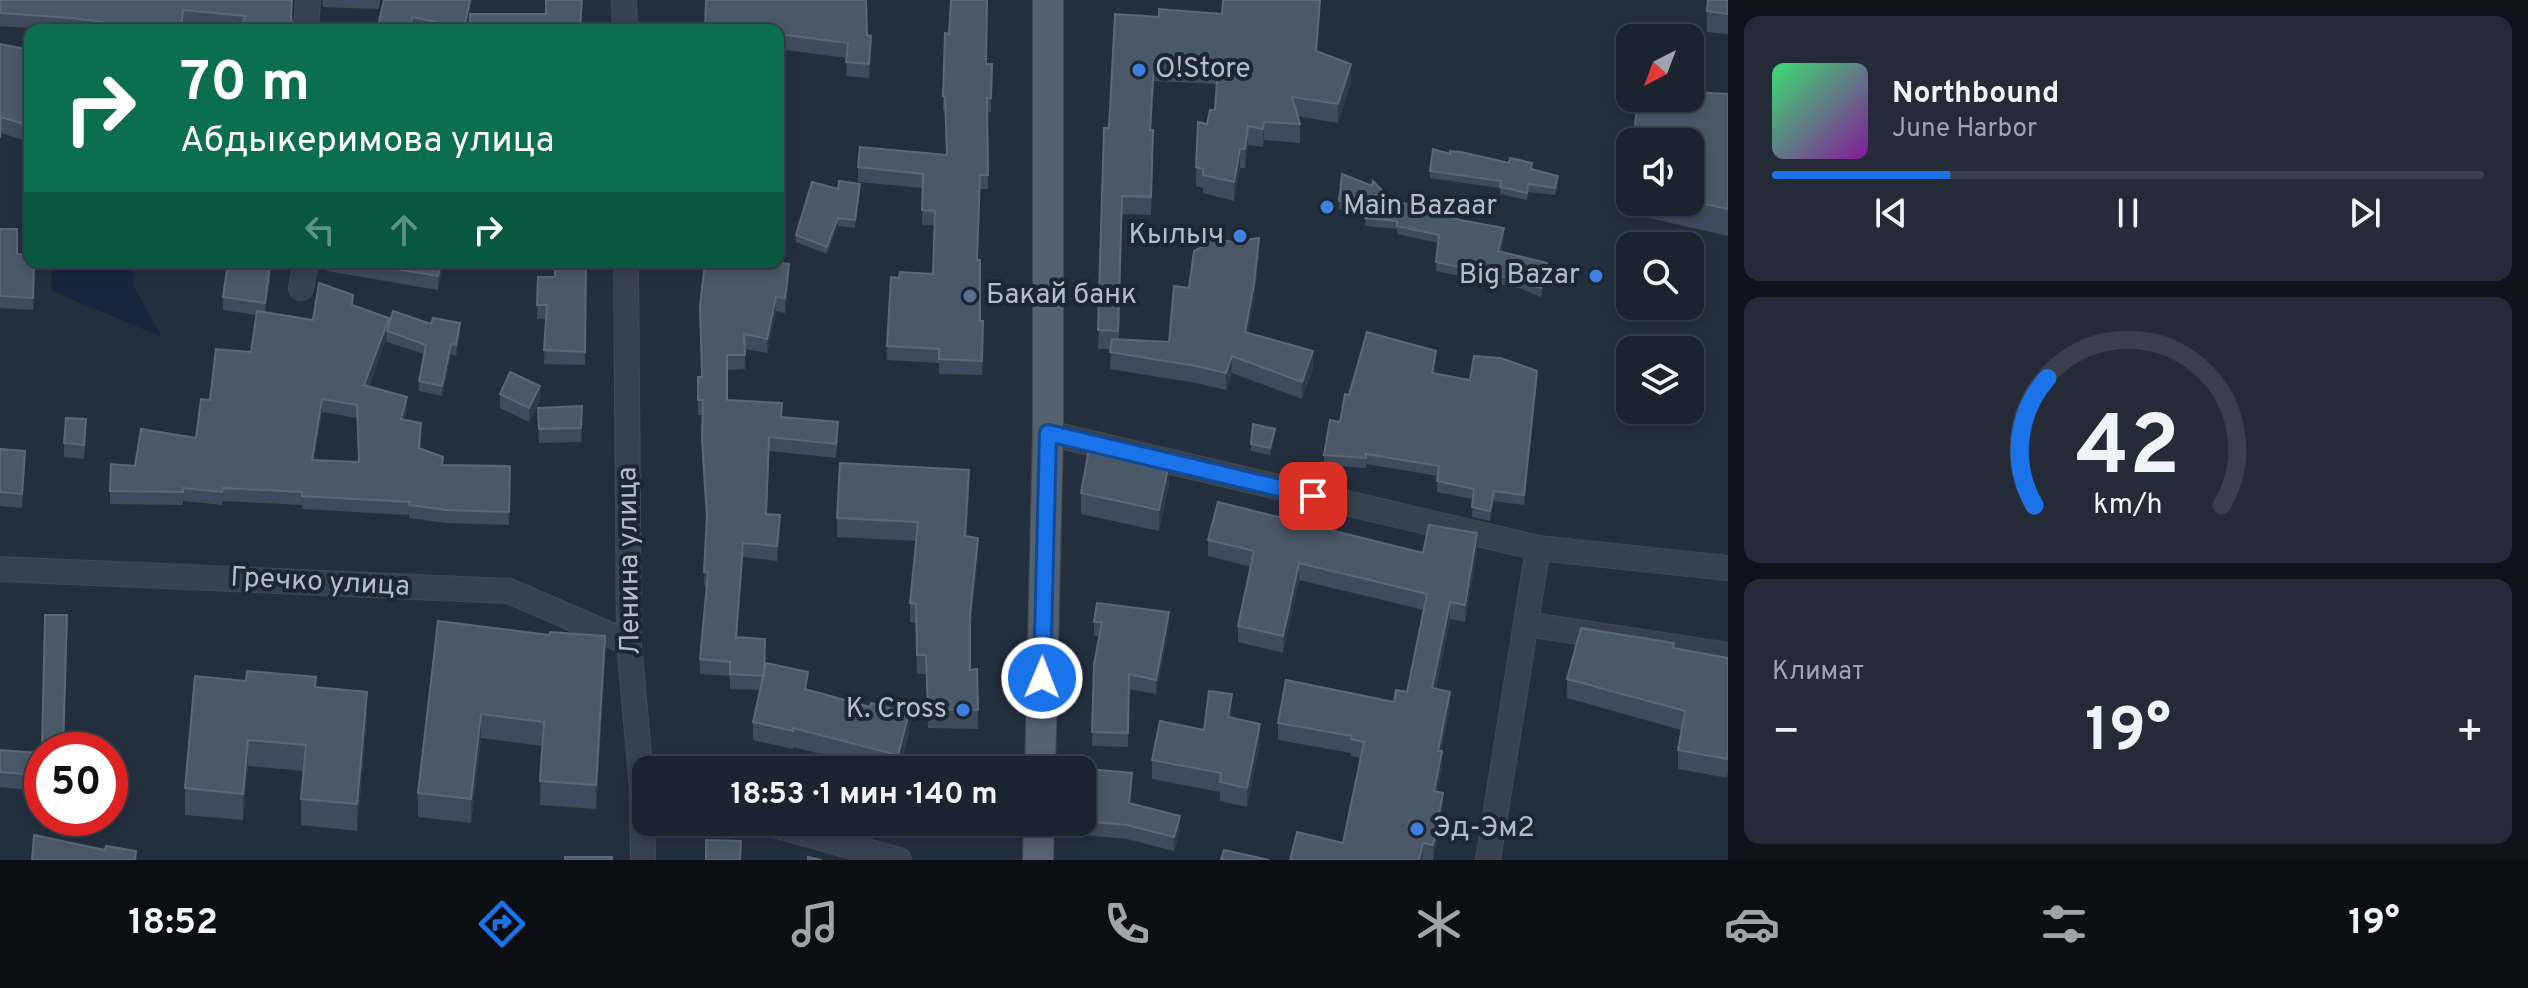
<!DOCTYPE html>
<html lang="ru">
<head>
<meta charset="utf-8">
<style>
  body { margin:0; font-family:Overpass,sans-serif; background:#242b36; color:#f1f3f6; height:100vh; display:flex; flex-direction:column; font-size:30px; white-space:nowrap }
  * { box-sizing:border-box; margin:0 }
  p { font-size:26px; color:#a0a4aa }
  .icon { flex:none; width:44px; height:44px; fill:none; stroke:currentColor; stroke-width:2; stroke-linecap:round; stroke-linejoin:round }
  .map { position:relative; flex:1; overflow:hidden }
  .side { display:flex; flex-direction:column; gap:16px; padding:16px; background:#0f1319; width:800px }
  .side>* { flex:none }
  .top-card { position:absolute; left:24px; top:24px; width:760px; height:244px; border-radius:16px; box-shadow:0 4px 12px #0003,0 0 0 2px #39404a; background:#0b6e4f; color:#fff; overflow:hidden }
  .needle { width:52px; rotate:222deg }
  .tools { position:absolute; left:1616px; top:24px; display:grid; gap:16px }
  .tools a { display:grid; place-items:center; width:88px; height:88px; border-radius:16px; background:#1b232e; box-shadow:0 4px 12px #0003,0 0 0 2px #39404a; font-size:40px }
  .speed { position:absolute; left:24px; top:732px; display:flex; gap:16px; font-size:40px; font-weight:700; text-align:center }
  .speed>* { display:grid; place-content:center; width:104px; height:104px; border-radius:50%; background:#1b232e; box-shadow:0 4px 12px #0003,0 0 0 2px #39404a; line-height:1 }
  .speed .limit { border:12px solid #d22; background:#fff; color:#111 }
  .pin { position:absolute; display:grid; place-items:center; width:68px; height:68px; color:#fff; margin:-34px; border-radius:16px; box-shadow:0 4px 12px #0006 }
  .me { position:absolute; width:88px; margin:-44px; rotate:1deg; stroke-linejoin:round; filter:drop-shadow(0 0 6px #0008) }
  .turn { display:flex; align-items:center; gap:28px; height:168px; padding:0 24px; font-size:36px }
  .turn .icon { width:104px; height:104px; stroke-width:2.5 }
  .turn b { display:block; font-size:56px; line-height:68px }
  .lanes { display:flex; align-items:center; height:76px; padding:0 24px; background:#0003; justify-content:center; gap:40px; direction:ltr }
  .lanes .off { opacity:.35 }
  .big { font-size:60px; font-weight:700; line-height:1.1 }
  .side .card { flex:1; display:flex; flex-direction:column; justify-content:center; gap:12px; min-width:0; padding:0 28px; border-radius:16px; background:#242b36 }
  .side .dial { align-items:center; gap:0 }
  .dial svg { height:208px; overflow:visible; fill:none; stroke:#39404a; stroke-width:7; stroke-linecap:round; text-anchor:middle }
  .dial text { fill:#f1f3f6; stroke:none }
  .song { display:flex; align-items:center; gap:24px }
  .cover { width:96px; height:96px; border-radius:12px; background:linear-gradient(135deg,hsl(140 70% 55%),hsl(290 70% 35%)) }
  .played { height:8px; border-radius:4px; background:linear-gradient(90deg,#1a73e8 25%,#39404a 25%) }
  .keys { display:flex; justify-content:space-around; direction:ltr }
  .heat { display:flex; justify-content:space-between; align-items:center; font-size:44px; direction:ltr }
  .trip { position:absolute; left:632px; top:756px; width:464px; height:80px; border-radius:16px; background:#1b232e; box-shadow:0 4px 12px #0003,0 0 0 2px #39404a; font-weight:700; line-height:80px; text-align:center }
  .dock { display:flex; height:128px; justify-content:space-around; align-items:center; background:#0b0e12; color:#a0a4aa }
  .dock .icon { width:56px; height:56px }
  .dock .on { color:#1a73e8 }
  .dock b { font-size:36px; color:#f1f3f6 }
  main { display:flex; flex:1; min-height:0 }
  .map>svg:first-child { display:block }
</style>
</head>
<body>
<main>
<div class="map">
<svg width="1728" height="860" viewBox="0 0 1728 860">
  <rect width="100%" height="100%" fill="#242f3e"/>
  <path fill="#17263c" d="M133,266V285L162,337L52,291L51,269Z"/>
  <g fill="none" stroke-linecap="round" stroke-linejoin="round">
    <defs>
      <path id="minor" d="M624,0L625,30
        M306,30L308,0
        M626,262L629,643L642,788L643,860
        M301,288L306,262
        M1048,433L1538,548L1728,568
        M0,569L509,591L629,643
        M1526,624L1728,655
        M764,822L899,860
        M1488,860L1538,548"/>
      <path id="major" d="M1040,770L1048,433V0
        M1038,860L1039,822"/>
    </defs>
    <use href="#minor" stroke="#414a57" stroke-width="26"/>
    <use href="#major" stroke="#414a57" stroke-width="32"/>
    <use href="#minor" stroke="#38414e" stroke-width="24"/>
    <use href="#major" stroke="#56606e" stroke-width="30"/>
  </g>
  <path fill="#3f4b5c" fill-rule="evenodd" d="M0,0H293L243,29L183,23L182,30H58L0,26Z
    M322,0H380L379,9L323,7Z
    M384,0H472L466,30H377Z
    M1728,0V34L1707,32V11Z
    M1222,14L1320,15L1317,51L1351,82L1338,123L1297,116L1300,124V143L1264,140L1263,147L1248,145L1245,168H1240L1234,201L1203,193V188L1196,186V167L1207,124L1215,110L1217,84L1154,81L1151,130L1153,148L1151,215L1122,214L1119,339L1169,342L1189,288L1259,255L1254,301L1248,333L1313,368L1302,399L1232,373L1226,390L1196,383L1110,369L1111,349H1098L1109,128L1159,17Z
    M778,30L867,35L871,50L869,78L846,76L847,58L778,49Z
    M0,44L30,50V142L1,133Z
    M986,64L992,78L991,112H987L988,189H980L977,260L980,321H983L982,375L939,374V363L887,360V346L899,278L933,274L934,225H922L923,188L858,182V167L946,155L945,111H943V96Z
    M1728,94V236L1627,213V187L1630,165V202H1690V142Z
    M1450,154L1532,169L1558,183L1555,195L1528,192L1527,200L1500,194V188L1430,178V171Z
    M838,189L860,191L855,228L838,226L827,254L796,242V235Z
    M1390,199L1504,237L1501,252L1547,272L1541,297L1519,288L1436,271L1438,243L1397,234V229L1365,226L1366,215L1339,209V201Z
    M0,229L17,254L35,262L33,310L0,308Z
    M228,262H264L263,264L270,279L265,312L313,320L353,306L389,324L460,333L456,356L451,354L442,396L419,391V381L424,354L387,342V337L369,386L407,410L404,419L421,436L420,449L442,465L510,466L509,525L446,523L409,518V515L302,509V505L223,501L222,505L183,501V505L110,504V491L135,466L196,438L210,400L251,352L256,315L223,310V297ZM322,412L357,418L359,462L314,460Z
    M327,262H444L438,290L327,271Z
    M586,262L585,365L544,364L546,319H537L538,277H555Z
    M789,279L785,313L776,311L767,353L745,349V369L727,370V400L782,417L838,437L836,458L769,451L767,514L780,530L777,561L743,557L737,637L764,669L808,690L909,732L899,770H883L793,747V749L753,740V722L760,690L730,689V676L700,674V659L707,586H704L706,524L702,454L703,415H698V377H702Z
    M1436,361L1434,373L1470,380L1537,381L1524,505L1494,501L1490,521L1472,517L1473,499L1437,492L1438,476L1366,464V468L1324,465V455L1340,422L1349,395Z
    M500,394L540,400L529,422L500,408Z
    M582,406L581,442L539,443L538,408Z
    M86,433L84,459L64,457V443Z
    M1275,436L1270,455L1251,451V444Z
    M0,449L25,465L22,508L0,506Z
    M1169,484L1159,531L1081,514V493Z
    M969,490L966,537L978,557L970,633V670L977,669L978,729L928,728L926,674H917L916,623L910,622V603L916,541L837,537V518Z
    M1208,540L1423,553L1477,550L1465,622L1450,619L1436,689L1450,708L1441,751L1442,768L1437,791L1443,809L1433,860H1290L1343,843L1360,758L1351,756V753L1278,740V723L1394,702L1407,692L1424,610L1299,580L1283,653L1238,642V626L1251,567L1208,556Z
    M438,621L605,660L596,809L540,805L542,746L481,738L471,823L418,817V793Z
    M1094,622L1169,626L1156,694L1129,689L1128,747L1092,746L1094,664L1100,636H1094Z
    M1674,648L1728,658V772L1727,778L1678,769V750L1681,730L1567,698V679Z
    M316,687L367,718L357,831L301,825V799L304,771L248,766L243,820L185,815V788Z
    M1232,713L1231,718L1260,743L1247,807L1220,801V792L1152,779V760L1204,730Z
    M0,750L38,768L36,791L0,787Z
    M1132,787L1130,803L1180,830L1174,851L1127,839L1084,835V821Z"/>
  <path fill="#2f3b4b" d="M470,0H472L466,30H464Z
    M1320,0V15L1316,69V51Z
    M871,36V50L869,78V64Z
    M1154,62V81L1150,148V130Z
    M1351,64V82L1338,123V104Z
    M1264,122V140L1263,147V129Z
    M1248,126V145L1245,168V149Z
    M1240,149V168L1234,201V182Z
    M838,218V226L827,254V247Z
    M1504,228V237L1498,260V251Z
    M1259,238V255L1254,301L1245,349V332Z
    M441,262H444L438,290V276Z
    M1547,263V272L1541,297V288Z
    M789,264V279L785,313V298Z
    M270,266V279L265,316V303Z
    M776,297V311L767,353V339Z
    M389,318V331H387V337L364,398V385Z
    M460,323V333L456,356V345Z
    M451,344V354L442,396V386Z
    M1313,351V368L1302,399V382Z
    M1436,351V361L1432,383V373Z
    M1232,356V373L1226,390V373Z
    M1537,371V381L1524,505V495Z
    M540,386V400L529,422V408Z
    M407,397V410L401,432V419Z
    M322,399V412L312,473V460Z
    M1275,429V436L1270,455V448Z
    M1169,463V484L1159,531V510Z
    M969,470V490L965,556V536Z
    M1494,491V501L1490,521V511Z
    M780,515V530L777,561V546Z
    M1477,533V550L1465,622V605Z
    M978,538V557L970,633V614Z
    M743,543V557L736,652V637Z
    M1299,563V580L1283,653V636Z
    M1450,602V619L1432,705V688Z
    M1169,612V626L1156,694V680Z
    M605,636V660L596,809V785Z
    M367,692V718L357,831V804Z
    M1450,692V708L1438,768V751Z
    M1232,694V713L1228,736V717Z
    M909,713V732L898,770V755Z
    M481,714V738L471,823V799Z
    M1260,724V743L1247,807V788Z
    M248,740V766L243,820V794Z
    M1442,751V768L1434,808V791Z
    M1443,793V809L1433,860V845Z
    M1180,816V830L1174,851V837Z
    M1423,843L1422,860H1419Z"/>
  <path fill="#4b5868" stroke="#5c6777" stroke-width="2" fill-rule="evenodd" d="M0,0H292L291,17L293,30H242L245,16L183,10L181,30H158V29L71,18L0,13Z
    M384,0H470L464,28L412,17L409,30H377Z
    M546,0H582L580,30H470V14H546Z
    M706,0H866L867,35L871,36L869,64L846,62L848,43L778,34V30H705Z
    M951,0H987L986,64H992L991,98H987L988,175H980L977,260H980V321H983L982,361L939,359V349L887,346L891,277L899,278L900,272L933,274L935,211L922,210L923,174L858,167L860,147L947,155L945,97L943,96L945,33L949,34Z
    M1223,0H1320L1316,51L1351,64L1338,104L1292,97L1300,124L1264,122L1263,129L1248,126L1245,149H1240L1234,182L1203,175V169L1196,167L1198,122L1207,124L1210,110H1215L1218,66L1154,62L1150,130H1153L1151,197L1122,196L1118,331L1098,330L1104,128H1109L1115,14L1159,17V9L1222,14Z
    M1708,0H1728V14L1707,11Z
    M0,44L30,50V126L1,117L0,138Z
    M1690,92L1728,94V209L1690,201V142H1633L1638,98H1690Z
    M1433,149L1450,154V151L1461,152L1509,163L1510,158L1532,163L1531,169L1558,176L1555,188L1528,184L1527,193L1500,187L1501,181L1430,171Z
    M1630,165V188L1627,187Z
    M1342,174L1372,186L1373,181L1390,199L1460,220L1504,228L1498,251L1547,263L1541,288L1519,280L1436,262L1439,235L1397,226V221L1365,218L1367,207L1339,201Z
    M839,181L860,184L855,220L838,218L827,247L796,235L812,182L838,189Z
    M0,229H17V254L30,255V262H34L33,298L0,296Z
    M1204,237L1233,242L1259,238L1254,284L1245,332L1313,351L1302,382L1232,356L1226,373L1196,366L1110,352L1112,339L1169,342L1174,286L1189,288L1194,251L1202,247Z
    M228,262H260L270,266L265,303L223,297Z
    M356,262H441L438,276Z
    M555,262H586L585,352L544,350L547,305H537L538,277H555Z
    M705,262H771L789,264L785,298L776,297L767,339L744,334L745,355H727V400L782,403L781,417L838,422L836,444L769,437L766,514L780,515L777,546L743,543L736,637L765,639L764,676L730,674V662L700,659L708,572H704L707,515L702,439L703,400H698V377H702L700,306Z
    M319,283L353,295L352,305L389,318L364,385L407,397L401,419L421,423L419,448L443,457L442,465L510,466L509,512L446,510L409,505L410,502L302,496V492L223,488L222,492L183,488V492L110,491L111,464L135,466L141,429L196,438L201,399L210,400L216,349L251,352L257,311L313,320ZM322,399L357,405L359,462L312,460Z
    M393,311L431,324L433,318L460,323L456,345L451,344L442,386L419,381L426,345L387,331Z
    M1367,332L1436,351L1432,373L1470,380L1474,356L1501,358L1537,371L1524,495L1494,491L1490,511L1472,507L1474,489L1437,481L1439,466L1366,454V458L1324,455L1330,420L1340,422L1345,394L1349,395Z
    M510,372L540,386L529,408L500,394Z
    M582,406L581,428L539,429L538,408Z
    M66,418L86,419L84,445L64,443Z
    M1253,424L1275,429L1270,448L1251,444Z
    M1090,444L1169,463L1159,510L1081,493Z
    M0,449L25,451L22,494L0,492Z
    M840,463L969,470L965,536L978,538L970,614V670L977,669L978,710L928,709L926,655H917L916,604L910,603L918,522L837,518Z
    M1218,502L1423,553L1429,525L1477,533L1465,605L1450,602L1432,688L1450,692L1438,751H1442L1434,791L1443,793L1433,845L1423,843L1419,860H1290L1297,832L1343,843L1364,742L1351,739L1352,736L1278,723L1286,680L1394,702L1396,690L1407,692L1427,594L1299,563L1283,636L1238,626L1254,551L1208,540Z
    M1097,603L1169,612L1156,680L1129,674L1128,733L1092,732L1094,664L1102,622H1094Z
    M45,615H67L63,750H42Z
    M438,621L549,635L550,632L605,636L596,785L540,781L544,722L481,714L471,799L418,793Z
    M1581,628L1674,643L1673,648L1728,658V752L1727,759L1678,750L1685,711L1567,679Z
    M766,663L808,672L805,689L870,707L871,703L909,713L898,755L793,728V731L753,722Z
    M247,671L316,677L315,687L367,692L357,804L301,799L306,745L248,740L243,794L185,788L195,676L246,681Z
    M1209,691L1232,694L1228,717L1260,724L1247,788L1220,782L1221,773L1152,760L1160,721L1204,730Z
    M0,750L38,753L36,775L0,772Z
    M1089,769L1132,773L1129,803L1180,816L1174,837L1127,825L1084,821Z
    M34,835L105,850L106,846L136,851L135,860H32Z
    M706,840L741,841L740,860H706Z
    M1224,850L1269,860H1221Z
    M565,857H612V860H565Z
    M808,857L822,860H808Z"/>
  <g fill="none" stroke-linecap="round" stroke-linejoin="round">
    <defs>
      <path id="route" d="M1042,678L1048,433L1313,496"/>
    </defs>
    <use href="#route" stroke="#114b97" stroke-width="20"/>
    <use href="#route" stroke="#1a73e8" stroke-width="14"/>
  </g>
  <g fill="#3f7fe0" stroke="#1d2633" stroke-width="3">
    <circle cx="1139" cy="70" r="8"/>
    <circle cx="1327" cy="207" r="8"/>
    <circle cx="1240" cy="236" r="8"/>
    <circle cx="1596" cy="276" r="8"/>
    <circle cx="963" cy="710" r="8"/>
    <circle cx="1417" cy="829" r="8"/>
  </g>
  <circle fill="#5c6f8a" stroke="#1d2633" stroke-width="3" cx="970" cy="296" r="8"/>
  <g text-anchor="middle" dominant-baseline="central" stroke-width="8" stroke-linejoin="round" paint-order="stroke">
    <g font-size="28" fill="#b4bcc9" stroke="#1d2633" text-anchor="start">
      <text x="1155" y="70">O!Store</text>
      <text x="1343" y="207">Main Bazaar</text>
      <text x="1224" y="236" text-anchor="end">Кылыч</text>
      <text x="1580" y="276" text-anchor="end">Big Bazar</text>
      <text x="986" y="296">Бакай банк</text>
      <text x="947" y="710" text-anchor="end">K. Cross</text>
      <text x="1433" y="829">Эд-Эм2</text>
    </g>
    <g font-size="28" fill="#b4bcc9" stroke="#1d2633">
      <text transform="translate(630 561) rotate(-91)">Ленина улица</text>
      <text transform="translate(320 583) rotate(3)">Гречко улица</text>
    </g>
  </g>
</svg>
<div class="tools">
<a><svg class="needle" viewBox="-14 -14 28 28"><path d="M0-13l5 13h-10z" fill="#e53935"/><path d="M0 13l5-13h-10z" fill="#a0a4aa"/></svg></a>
<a><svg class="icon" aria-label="sound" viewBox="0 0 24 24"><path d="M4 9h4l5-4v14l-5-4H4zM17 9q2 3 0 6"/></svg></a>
<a><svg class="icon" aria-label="search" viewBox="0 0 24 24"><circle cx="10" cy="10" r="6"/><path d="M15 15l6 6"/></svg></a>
<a><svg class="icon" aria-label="layers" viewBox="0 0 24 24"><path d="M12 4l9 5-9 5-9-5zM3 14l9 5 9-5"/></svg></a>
</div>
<div class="speed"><div class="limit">50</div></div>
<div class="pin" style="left:1313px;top:496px;background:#d93025"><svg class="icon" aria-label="arrive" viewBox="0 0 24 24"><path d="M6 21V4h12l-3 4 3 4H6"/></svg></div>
<svg class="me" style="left:1042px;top:678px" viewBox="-20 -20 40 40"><circle r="17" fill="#1a73e8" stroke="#fff" stroke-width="3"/><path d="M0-11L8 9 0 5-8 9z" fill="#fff"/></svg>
<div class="trip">18:53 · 1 мин · 140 m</div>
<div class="top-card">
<div class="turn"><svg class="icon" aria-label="right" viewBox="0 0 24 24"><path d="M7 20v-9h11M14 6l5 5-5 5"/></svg><div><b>70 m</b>Абдыкеримова улица</div></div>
<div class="lanes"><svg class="icon off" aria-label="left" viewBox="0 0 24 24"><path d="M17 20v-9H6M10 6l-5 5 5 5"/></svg><svg class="icon off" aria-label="ahead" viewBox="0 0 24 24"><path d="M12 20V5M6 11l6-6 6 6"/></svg><svg class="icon" aria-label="right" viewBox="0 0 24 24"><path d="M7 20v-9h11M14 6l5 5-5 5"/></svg></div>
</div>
</div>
<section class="side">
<div class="card">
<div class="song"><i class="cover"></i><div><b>Northbound</b><p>June Harbor</p></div></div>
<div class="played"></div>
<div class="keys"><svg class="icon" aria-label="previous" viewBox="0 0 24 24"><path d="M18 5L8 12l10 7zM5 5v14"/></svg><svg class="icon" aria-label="pause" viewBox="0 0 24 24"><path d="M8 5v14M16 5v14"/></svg><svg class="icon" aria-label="next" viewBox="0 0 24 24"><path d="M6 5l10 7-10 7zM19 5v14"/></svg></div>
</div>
<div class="card dial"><svg viewBox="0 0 100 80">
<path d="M14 69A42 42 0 1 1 86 69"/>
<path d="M14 69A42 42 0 0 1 19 20" stroke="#1a73e8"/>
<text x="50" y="56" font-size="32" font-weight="700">42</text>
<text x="50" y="72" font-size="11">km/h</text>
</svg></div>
<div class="card"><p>Климат</p>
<div class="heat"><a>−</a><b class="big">19°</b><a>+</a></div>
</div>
</section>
</main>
<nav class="dock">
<b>18:52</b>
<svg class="icon on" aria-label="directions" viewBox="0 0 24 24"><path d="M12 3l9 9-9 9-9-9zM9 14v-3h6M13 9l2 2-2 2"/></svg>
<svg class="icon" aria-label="music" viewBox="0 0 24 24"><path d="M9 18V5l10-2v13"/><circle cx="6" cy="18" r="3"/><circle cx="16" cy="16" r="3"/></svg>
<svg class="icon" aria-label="phone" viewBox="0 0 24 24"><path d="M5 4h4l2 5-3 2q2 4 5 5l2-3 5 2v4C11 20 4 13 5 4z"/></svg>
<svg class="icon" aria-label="climate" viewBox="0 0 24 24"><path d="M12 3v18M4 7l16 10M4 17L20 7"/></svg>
<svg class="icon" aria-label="car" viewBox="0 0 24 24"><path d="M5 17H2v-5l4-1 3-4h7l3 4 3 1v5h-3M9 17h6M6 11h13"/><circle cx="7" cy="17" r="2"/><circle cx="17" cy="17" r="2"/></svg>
<svg class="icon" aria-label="filters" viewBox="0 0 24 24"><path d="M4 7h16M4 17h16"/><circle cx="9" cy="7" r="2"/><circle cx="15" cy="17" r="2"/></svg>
<b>19°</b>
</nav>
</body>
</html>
